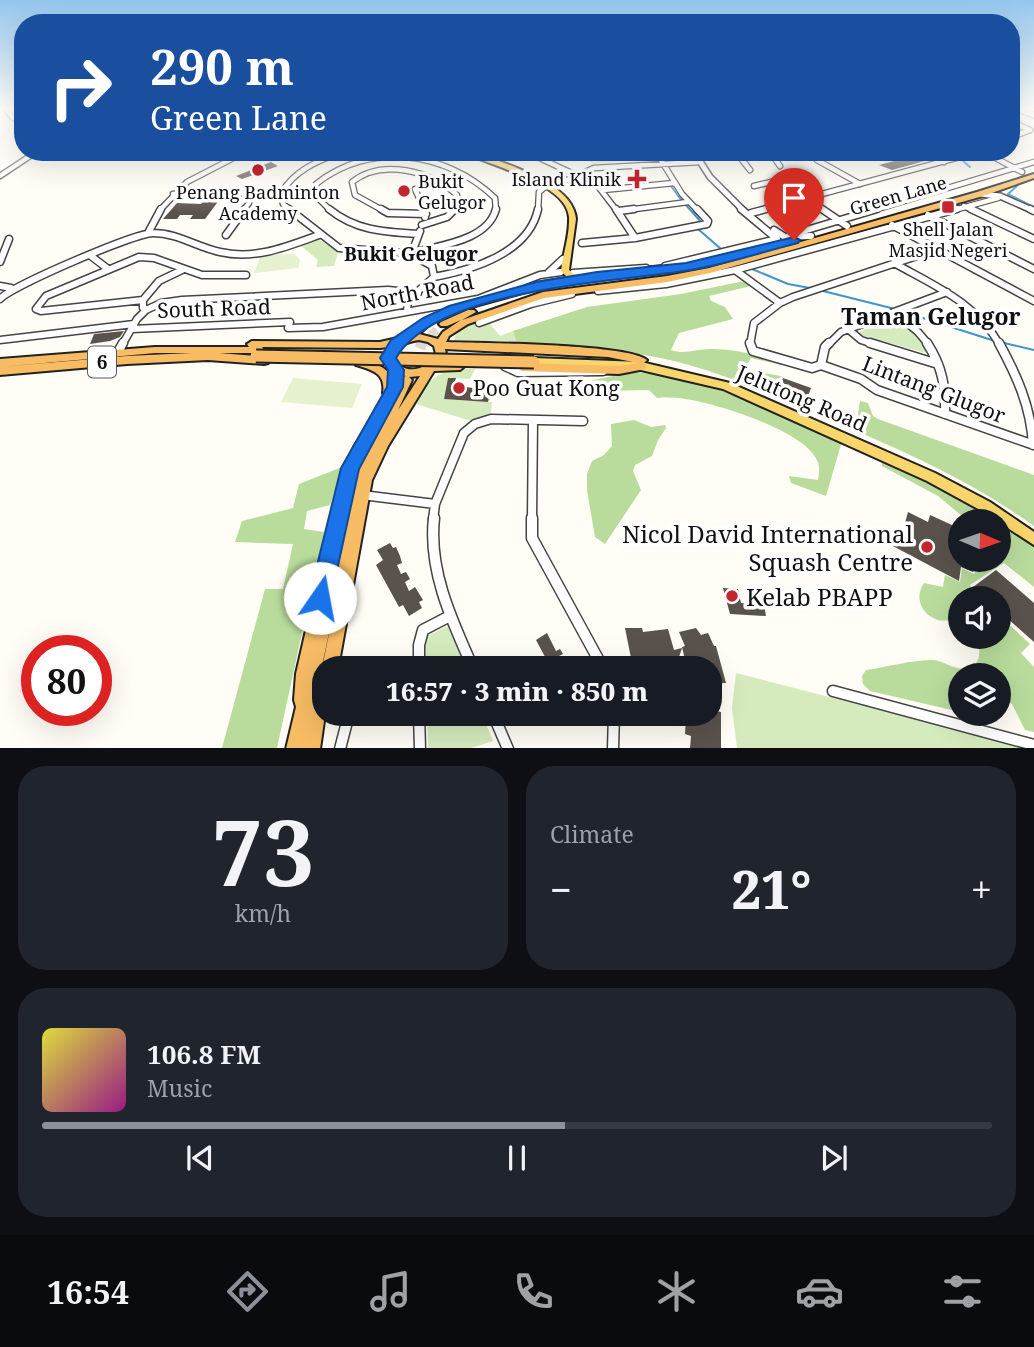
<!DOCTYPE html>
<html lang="en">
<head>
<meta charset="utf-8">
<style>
  body { margin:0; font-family:"Noto Serif",serif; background:#20242c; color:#f1f3f6; height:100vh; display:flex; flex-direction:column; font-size:26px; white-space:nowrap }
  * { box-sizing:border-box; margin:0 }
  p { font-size:23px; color:#9ea1a6 }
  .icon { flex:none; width:38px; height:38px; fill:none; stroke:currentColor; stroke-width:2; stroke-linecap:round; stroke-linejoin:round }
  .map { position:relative; height:748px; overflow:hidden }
  .details { display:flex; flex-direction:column; gap:18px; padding:18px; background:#0d0f14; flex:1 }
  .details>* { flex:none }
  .banner { position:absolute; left:14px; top:14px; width:1006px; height:147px; border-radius:28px; box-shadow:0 7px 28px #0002; background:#1a4fa0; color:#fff; overflow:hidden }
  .needle { width:46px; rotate:92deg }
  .controls { position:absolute; left:948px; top:509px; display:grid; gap:14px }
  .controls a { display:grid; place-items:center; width:63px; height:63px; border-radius:50%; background:#171b24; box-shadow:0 7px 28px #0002; font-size:35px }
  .speed { position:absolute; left:21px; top:635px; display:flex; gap:14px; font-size:35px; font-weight:700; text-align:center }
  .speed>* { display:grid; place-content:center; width:91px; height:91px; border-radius:50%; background:#171b24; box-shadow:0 7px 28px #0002; line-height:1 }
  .speed .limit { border:10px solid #d22; background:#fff; color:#111 }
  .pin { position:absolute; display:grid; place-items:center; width:60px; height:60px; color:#fff; margin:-72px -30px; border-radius:50% 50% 50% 0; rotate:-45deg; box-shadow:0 0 7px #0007 }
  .pin .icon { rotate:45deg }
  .me { position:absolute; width:77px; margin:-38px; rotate:12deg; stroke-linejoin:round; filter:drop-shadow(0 0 5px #0008) }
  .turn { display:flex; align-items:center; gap:24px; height:147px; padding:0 21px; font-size:32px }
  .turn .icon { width:91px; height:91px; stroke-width:2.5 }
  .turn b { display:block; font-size:49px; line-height:60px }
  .big { font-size:52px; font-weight:800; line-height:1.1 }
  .details .widget { flex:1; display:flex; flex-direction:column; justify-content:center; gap:10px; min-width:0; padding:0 24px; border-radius:28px; background:#20242c }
  .details .dial { align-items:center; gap:0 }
  .dial b { font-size:91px; line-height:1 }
  .song { display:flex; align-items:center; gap:21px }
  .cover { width:84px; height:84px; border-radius:10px; background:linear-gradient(135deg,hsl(60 70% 55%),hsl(310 70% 35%)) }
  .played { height:7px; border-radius:4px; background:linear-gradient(90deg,#8c9099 55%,#363941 55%) }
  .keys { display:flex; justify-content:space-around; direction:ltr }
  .heat { display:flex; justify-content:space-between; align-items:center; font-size:38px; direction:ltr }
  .details .tiles { flex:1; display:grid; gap:18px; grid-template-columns:1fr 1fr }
  .widget:last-child { grid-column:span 2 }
  .trip { position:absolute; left:312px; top:656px; width:410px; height:70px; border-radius:28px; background:#171b24; box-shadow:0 7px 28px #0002; font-weight:800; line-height:70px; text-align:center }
  .menu { display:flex; height:112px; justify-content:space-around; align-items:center; background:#090b0e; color:#9ea1a6 }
  .menu .icon { width:49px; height:49px }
  .menu .active { color:#8c9099 }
  .menu b { font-size:32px; color:#f1f3f6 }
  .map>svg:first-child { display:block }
</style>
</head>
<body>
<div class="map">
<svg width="1034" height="749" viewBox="0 0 1034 749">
  <rect width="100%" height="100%" fill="#fffdf5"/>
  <path fill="#d5ebbd" d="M314,240H320L338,252L334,266L316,267L318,260L300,245Z
    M892,318C906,320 926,339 926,353L864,336L859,332Z
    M489,323L500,336L513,331L518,347L455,341V336L460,330L474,324L477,327Z
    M457,369H475L470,379L448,378L444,399L492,402L491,413L471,421L413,403C425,385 434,373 457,369Z
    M448,626L465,668H425L424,647L427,636Z
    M736,673C833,698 930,723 1027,748H737L732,708Z
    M427,714H482L493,741L471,748H428Z"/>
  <path fill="#b9dc9c" d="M744,281L751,286L709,296L711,301L725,307L733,319L679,333L671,350C686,355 695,349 710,349C735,349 758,355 781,362V365L751,358L746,366L751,371L781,376L774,396C732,378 689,362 644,355C602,348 560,348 518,347L513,331L587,307L681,294Z
    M634,372C709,378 775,411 842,441L826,496L791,483L789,476L818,480C820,470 820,462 813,454C794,427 691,392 657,398L649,390L601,391L593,380Z
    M860,401L868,403L873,416L878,419L1034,475V526C980,487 921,459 861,433L856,425Z
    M634,420L651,427L665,425L666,428L658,440L652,456L635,465L633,471L641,490L605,544L595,537L587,490V474L592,461L604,455L612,446L611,424Z
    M882,460L976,506L1034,545V587L1004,563L970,585L981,598H961V622C953,618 946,622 938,620C921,615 914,597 924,583L943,587L945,575L960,582L962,568L974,574L981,560H999V522L968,521L938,496L882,466Z
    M342,467L330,505L307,511L304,529L324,532L277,748H222L265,589H283L293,544L235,542L242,521L293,508L299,484Z
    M999,615L1030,644L1021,653L1034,667V732L1025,730L1012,704L999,699V676H961V707L956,711L870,691L863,684L862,676L866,670C887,667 911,660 933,660C945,661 958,673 971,667C982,662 980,647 977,637H999Z"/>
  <path fill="#e6f2cf" d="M587,152H636L640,160L592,164Z
    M294,254L300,260L298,268L254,273L261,255Z
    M293,378L362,384L352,408L281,402Z"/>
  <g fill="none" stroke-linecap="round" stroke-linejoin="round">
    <path stroke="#3f96cf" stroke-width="2" d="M961,159L970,167
      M671,186L682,201
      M1017,186L1008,194L1034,207
      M685,204L701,222
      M698,229L721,249
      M752,269L788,284L810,288
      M823,291L895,309
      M904,312L995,341
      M1004,343L1034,350"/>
    <path fill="#b9e0f7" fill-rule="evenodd" d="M0,108H4L0,110Z"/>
  </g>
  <path fill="#5a524d" d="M925,153L932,159L892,170L879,165Z
    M271,162L278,166L242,179L236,176Z
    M206,198L220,199L205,219H190L193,215H180L177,219H163L177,203L201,204Z
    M124,331L120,337L110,341L90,344L94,334Z
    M448,378H456L454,385L491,391L488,402L444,399Z
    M783,378L811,388L806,402L777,391Z
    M908,512L928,522L930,515L952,525L961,537V560H974L973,572L961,567L959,581L889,544L891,535L902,534Z
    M390,543L393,548L396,547L400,556L402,563L397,565L401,574L406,572L410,579L405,582L409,591L415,587L423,600L419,602L422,608L409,616L403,605L399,607L376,565L383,560L377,550Z
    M996,570L1034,603V642L999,611V598H986L973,587Z
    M723,588L738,589L741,603L764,604L766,616L730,614Z
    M625,628H642L643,632L668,629L674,650L682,648L676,666L633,668Z
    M696,628L701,635L708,633L714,646H716L726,683L709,684V668H687L682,647L685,646L679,632Z
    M547,633L556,651L560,649L563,654L559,656L565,668H551L536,640Z
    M709,710L721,712V748H690L691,736L685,734L686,717L692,719L691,714H709Z"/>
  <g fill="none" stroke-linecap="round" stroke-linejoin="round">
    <path stroke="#dbdad3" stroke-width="9" stroke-dasharray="9 4.5" stroke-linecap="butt" d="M420,345L444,324"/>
    <path stroke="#dbdad3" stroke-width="11" stroke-dasharray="11 6" stroke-linecap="butt" d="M407,380L422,343"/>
    <defs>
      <path id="minor-far3" d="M6,109L12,117L23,123
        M1012,122L1030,130
        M1012,137L1030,130
        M527,152L597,185L617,211
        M656,152L682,194L698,211
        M736,152L750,170
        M770,152L780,166
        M812,152L817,160L860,184
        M930,152L944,162
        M984,152L1022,172
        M0,176L36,152
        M791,177L820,195
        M754,186L800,175
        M551,187L594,168L700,162
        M415,189L425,211
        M603,190L674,183
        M173,194L208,191L249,194V203L243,211
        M807,199L825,211
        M964,206L974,211
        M159,211L187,182L245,152
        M292,211L283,204L281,193C295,170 317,161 342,152
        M331,211L319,199L316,184C370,141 446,151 495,198L496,211
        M384,211L355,195L352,182C382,158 431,171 457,195L458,206L453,211
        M538,211L539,192L545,187
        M620,211L688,202
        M759,211L978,152
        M871,211L1034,162
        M951,211L998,198"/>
      <path id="minor-far2" d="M289,209L339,248L404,253
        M329,209C356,231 385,232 418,234
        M381,209L388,213L426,214
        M425,209V217
        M616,209L635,238
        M822,209L847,226
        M971,209L1034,239
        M619,211L634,209
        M751,213L766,209
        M928,215L1034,269
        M422,225L447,217L455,209
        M892,225L1034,301
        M148,233L161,209
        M226,235L245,209
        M790,235L877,209
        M582,243L635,238L707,224L708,221L697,209
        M413,250L420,231
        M416,252C442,245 488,240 496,209
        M91,256L108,269
        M0,262L9,239
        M894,263C935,286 975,302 1000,345
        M665,266L777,239
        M735,270L780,303
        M549,272L563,259
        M573,273L646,268
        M434,277C472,270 529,253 538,209
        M0,286L11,288
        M598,291L666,284L735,270L957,209
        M0,299C11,286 135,233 153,233C178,233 196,247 220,252C255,260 286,247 319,235
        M143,300L41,311L36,309L46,296L139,257L154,258L202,275H246
        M146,310L161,303L182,300L388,290L418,293
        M407,311L408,300L434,277L432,266L414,256
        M894,312L918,332L929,345
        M479,323L531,304L572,294
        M132,329L290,322L288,328L323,327L478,299L540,275L561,272
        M848,329L861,340L876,345
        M0,340L134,324
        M122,345L137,319L146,310L143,308V300L159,281L182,270
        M750,345L754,323L780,303L793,297L935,250
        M828,345L841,332L947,292"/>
      <path id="minor-far1" d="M750,343L753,351L812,368L821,365
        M870,343L938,364
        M927,343C942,366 946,387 945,414
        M999,343C1017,376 1031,407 1033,445
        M118,352L123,343
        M821,365L861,379L877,390L1034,445
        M821,365L825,347L829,343
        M505,366L518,372L603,371
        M362,495L435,504
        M433,520L435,504L464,433L475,424L491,419L583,421
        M532,520L533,420"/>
      <path id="minor" d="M434,518C428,570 452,621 473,668
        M532,518V538L603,668
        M419,668V645L423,630L450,616
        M833,691L1034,745
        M419,714L420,749
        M493,714L508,749
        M340,749L349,714
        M613,749L614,714"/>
      <path id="tertiary-far1" d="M1017,108L1034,115
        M694,152L710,177L744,211
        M980,194L1000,196L1034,211"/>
      <path id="tertiary" d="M741,209L777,239V245
        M1030,209L1034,211
        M774,230L785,237L811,236"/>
      <path id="primary" d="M465,152H475C504,164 573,182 576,219L569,270L577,277V281H571L561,271C563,253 570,235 569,217C566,182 490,167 465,152Z
        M534,358L641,362L730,383L935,473L990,502L1034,532V545L980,510L927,481L723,389L641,370L530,365L529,362L530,359Z"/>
      <path id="trunk" d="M1034,174V178L983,196L710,273L667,282L544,298L468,324L449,336L446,342C480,343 628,344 647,360L644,363L646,366L645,369L619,374L522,371L517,367L522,363L619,366L638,363L608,357L445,349L446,354L441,363L460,362L465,366L460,370L434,371L388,446L372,480L338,668H324V672L322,668L336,600L316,694L324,690V714H325L320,749H286L296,707L294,700L296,674L341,477L354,447L386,396L383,393C386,373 372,370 356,365L355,362L360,358C371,362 382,365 390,374L391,371L383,358L388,347L380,348L262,347L264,350L259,353H219L268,357L269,360L268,363L264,364L208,360L127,364L0,375V367L127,356L192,353H155L0,367V359L155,347H249L247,344L252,341L380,342L402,337L425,319L451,307L536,283L597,273L699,262L703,265L699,268L597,279L537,289L457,311L431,323L419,334L438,339L443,332L461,320L447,326H441L439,324L441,322L468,310H474L476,312L462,320L543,292L667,276L709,268L977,192ZM419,340L428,342L434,346L436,354C427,371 404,376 393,358C397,345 407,342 419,340ZM400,375L406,376L403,377L398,389ZM420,376L398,410L412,380L409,377Z"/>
    </defs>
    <use href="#minor-far3" stroke="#444" stroke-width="7"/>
    <use href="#minor-far2" stroke="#444" stroke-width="9"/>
    <use href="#minor-far1" stroke="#444" stroke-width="11"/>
    <use href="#minor" stroke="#444" stroke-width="13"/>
    <use href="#tertiary-far1" stroke="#444" stroke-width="8"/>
    <use href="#tertiary" stroke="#444" stroke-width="9"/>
    <use href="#primary" stroke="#222" stroke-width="4"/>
    <use href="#trunk" stroke="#222" stroke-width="4"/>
    <use href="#minor-far3" stroke="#fff" stroke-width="4.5"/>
    <use href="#minor-far2" stroke="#fff" stroke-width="6"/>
    <use href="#minor-far1" stroke="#fff" stroke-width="8"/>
    <use href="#minor" stroke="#fff" stroke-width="10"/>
    <use href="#tertiary-far1" stroke="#fff" stroke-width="5"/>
    <use href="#tertiary" stroke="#fff" stroke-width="6"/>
    <use href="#primary" fill="#f9d66b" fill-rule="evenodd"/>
    <use href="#trunk" fill="#f7bc64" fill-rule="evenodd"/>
    <defs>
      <path id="trunk-bridge" d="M256,356L534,362"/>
    </defs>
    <use href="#trunk-bridge" stroke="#222" stroke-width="15" stroke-linecap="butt"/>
    <use href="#trunk-bridge" stroke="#f7bc64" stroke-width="11"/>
  </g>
  <linearGradient id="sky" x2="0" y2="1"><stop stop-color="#95c6ee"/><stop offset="0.51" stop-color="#fffefa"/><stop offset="1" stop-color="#fffefa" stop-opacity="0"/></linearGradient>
  <rect width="1034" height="213" fill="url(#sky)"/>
  <path fill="#1a73e8" stroke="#114b97" stroke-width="2" d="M794,237L800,240L798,243C761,252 722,266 684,271C613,282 436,289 396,358L404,370L403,387L359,469L331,598L328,606L320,609L313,606L309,598L341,468L387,387L388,370L380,358L391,340L423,318L449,306L536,282L597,272L686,263Z"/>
  <g fill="#c4262e" stroke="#fff" stroke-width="2.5">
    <circle cx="258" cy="170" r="7"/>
    <path d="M633.5 168.5h7v7h7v7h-7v7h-7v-7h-7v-7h7z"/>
    <circle cx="404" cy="191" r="7"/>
    <rect x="941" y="200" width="14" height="14" rx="3.5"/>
    <circle cx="459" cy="388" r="7"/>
    <circle cx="927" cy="547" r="7"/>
    <circle cx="732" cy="596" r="7"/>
  </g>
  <g text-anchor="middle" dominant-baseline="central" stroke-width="7" stroke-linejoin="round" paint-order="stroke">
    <g font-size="18" fill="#111" stroke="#fff">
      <text x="621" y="179" text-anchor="end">Island Klinik</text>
      <text x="418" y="181" text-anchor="start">Bukit<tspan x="418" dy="21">Gelugor</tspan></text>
      <text x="258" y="192">Penang Badminton<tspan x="258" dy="21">Academy</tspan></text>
      <text x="948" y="229">Shell Jalan<tspan x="948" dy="21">Masjid Negeri</tspan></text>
    </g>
    <g font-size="18" fill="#111" stroke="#fff">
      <text transform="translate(898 195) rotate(-16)">Green Lane</text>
    </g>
    <g font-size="19" font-weight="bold" fill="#111" stroke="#fff">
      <text x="411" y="254">Bukit Gelugor</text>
    </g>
    <rect fill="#fff" stroke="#585858" stroke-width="2" x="88" y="346.5" width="28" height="31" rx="5"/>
    <g font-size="19" font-weight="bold" fill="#111">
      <text x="102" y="362">6</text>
    </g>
    <g font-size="21" fill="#111" stroke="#fff">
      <text transform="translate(417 292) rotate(-11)">North Road</text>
      <text transform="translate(214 308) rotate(-2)">South Road</text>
      <text transform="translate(934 389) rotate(21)">Lintang Glugor</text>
      <text transform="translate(802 398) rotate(23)">Jelutong Road</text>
    </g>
    <g font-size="21" fill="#111" stroke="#fff" text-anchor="start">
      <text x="473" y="388">Poo Guat Kong</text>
    </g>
    <g font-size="23" font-weight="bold" fill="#111" stroke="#fff">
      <text x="931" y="316">Taman Gelugor</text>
    </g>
    <g font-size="24" fill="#111" stroke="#fff" text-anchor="end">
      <text x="913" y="533">Nicol David International<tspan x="913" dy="28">Squash Centre</tspan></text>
      <text x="746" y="596" text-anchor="start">Kelab PBAPP</text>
    </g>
  </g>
</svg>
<div class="controls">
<a><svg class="needle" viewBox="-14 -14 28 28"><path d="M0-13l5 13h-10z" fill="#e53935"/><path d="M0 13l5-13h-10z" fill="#9ea1a6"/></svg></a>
<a><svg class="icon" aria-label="sound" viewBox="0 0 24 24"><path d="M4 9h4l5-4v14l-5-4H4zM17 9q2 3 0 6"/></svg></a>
<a><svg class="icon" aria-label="layers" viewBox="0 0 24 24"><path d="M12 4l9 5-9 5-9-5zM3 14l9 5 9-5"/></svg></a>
</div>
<div class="speed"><div class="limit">80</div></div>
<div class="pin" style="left:794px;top:240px;background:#d93025"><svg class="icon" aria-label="arrive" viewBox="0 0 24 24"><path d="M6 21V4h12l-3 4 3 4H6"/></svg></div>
<svg class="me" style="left:320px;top:598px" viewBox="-20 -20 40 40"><circle r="19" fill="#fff"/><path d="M0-13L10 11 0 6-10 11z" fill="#1a73e8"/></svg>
<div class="trip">16:57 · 3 min · 850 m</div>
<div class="banner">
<div class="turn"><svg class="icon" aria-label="right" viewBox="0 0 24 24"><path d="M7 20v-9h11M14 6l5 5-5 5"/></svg><div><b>290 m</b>Green Lane</div></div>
</div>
</div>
<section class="details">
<div class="tiles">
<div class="widget dial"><b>73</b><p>km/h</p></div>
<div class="widget"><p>Climate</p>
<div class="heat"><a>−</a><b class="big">21°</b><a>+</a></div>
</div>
<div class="widget">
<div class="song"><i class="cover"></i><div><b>106.8 FM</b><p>Music</p></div></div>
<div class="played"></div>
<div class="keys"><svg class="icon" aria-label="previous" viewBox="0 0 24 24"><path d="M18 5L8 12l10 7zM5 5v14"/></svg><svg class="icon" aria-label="pause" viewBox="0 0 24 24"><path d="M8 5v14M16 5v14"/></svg><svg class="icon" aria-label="next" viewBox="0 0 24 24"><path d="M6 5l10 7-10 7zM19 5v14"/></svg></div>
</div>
</div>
</section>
<nav class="menu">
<b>16:54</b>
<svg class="icon active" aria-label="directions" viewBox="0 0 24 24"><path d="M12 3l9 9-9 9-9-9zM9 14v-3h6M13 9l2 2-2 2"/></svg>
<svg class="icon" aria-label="music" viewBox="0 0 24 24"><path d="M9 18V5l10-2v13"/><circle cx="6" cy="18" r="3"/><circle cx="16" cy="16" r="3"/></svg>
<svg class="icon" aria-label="phone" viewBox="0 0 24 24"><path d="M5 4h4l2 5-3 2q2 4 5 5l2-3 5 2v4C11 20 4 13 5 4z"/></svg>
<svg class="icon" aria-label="climate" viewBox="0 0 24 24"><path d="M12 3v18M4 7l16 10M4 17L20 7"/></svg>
<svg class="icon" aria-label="car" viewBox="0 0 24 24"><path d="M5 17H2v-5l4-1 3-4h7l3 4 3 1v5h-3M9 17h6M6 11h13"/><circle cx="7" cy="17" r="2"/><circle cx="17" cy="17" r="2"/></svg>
<svg class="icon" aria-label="filters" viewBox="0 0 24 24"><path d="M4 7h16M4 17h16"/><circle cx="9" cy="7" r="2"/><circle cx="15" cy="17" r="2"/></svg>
</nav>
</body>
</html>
